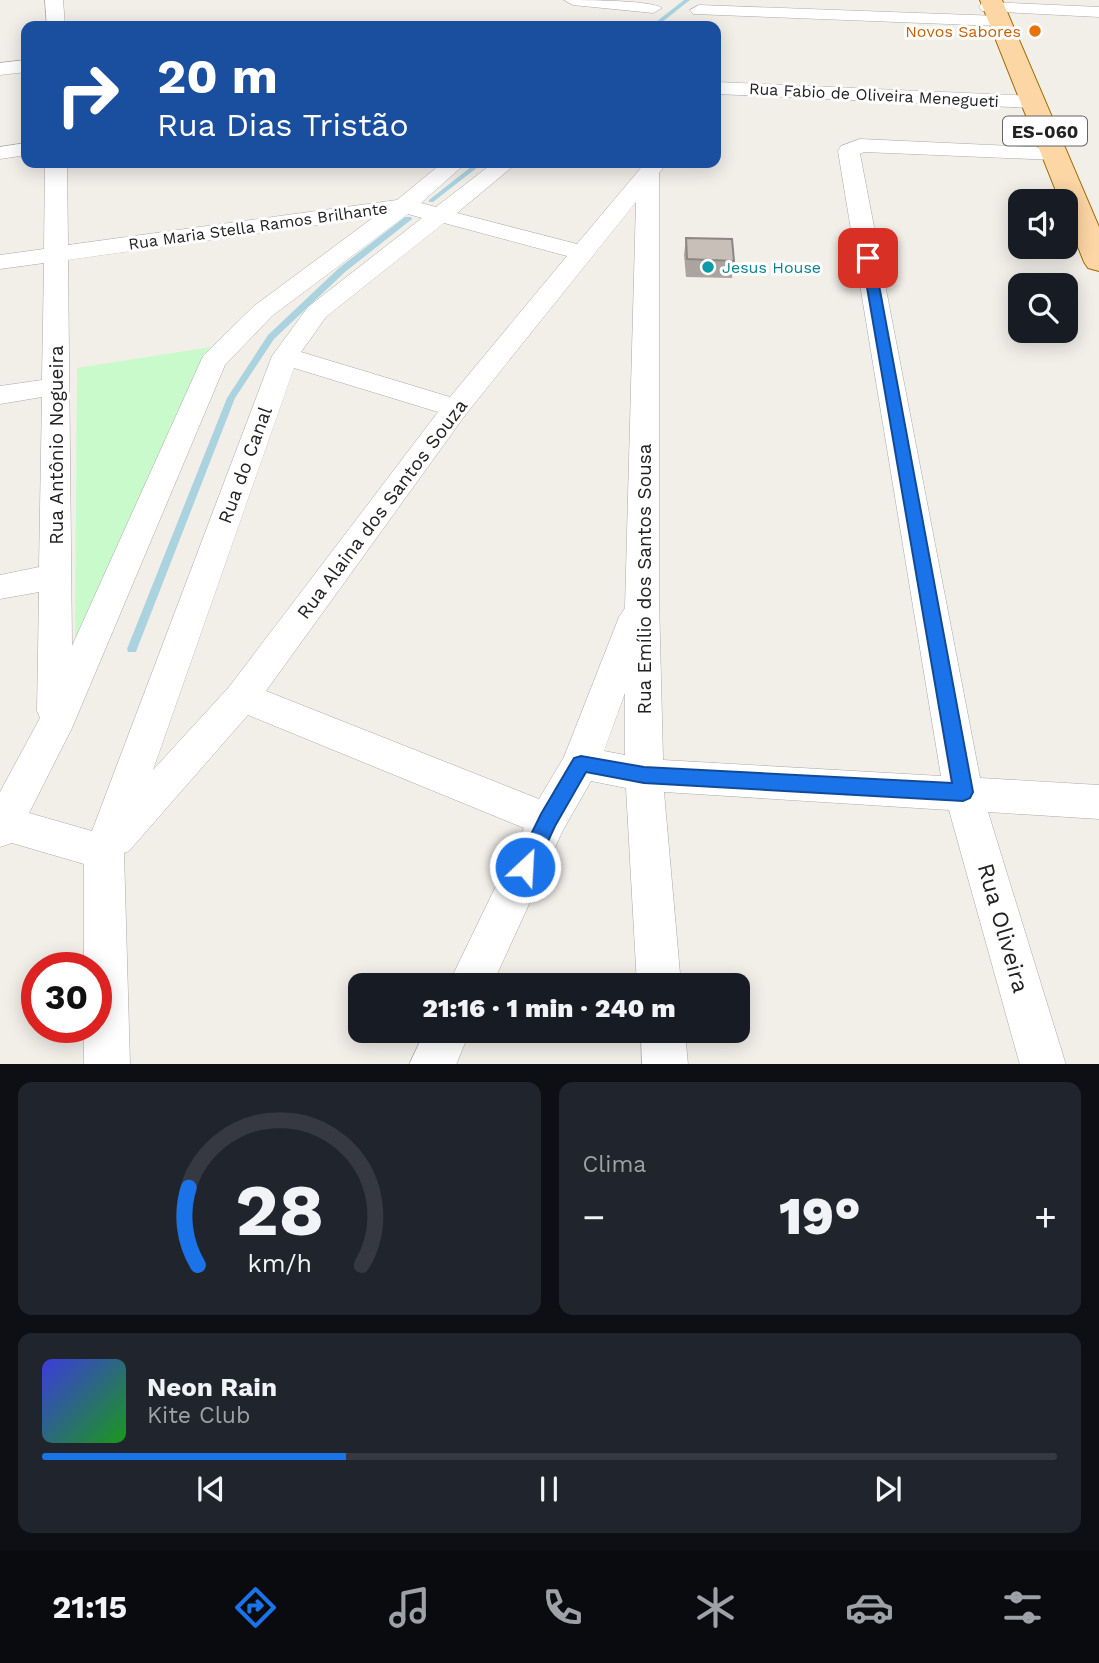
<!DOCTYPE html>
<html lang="pt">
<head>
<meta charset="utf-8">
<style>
  body { margin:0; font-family:"Work Sans",sans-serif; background:#20242c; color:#f1f3f6; height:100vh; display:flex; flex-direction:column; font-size:26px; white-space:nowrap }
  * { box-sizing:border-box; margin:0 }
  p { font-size:23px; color:#9ea1a6 }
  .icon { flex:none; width:38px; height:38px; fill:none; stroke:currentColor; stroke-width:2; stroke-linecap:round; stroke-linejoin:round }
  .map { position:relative; height:1064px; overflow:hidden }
  .sheet { display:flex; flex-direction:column; gap:18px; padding:18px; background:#0d0f14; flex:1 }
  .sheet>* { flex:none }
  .banner { position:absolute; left:21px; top:21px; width:700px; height:147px; border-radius:14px; box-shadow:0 4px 18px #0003; background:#1a4fa0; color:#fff; overflow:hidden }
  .buttons { position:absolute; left:1008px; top:189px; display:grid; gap:14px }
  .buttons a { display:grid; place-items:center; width:70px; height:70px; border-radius:14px; background:#171b24; box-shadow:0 4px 18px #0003; font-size:35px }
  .speed { position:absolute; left:21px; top:952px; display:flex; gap:14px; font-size:35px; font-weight:700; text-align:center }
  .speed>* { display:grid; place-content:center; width:91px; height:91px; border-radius:50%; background:#171b24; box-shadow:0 4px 18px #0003; line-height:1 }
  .speed .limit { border:10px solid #d22; background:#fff; color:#111 }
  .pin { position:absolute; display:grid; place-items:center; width:60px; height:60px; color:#fff; margin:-30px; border-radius:14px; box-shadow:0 4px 10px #0006 }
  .me { position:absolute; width:77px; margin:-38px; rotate:25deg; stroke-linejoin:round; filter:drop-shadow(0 0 5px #0008) }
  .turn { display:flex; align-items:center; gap:24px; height:147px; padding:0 21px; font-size:32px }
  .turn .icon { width:91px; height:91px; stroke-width:2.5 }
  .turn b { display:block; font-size:49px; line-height:60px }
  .big { font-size:52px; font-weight:800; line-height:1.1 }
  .sheet .card { flex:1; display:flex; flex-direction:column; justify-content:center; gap:10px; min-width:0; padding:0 24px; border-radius:14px; background:#20242c }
  .sheet .dial { align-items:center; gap:0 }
  .dial svg { height:182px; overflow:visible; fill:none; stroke:#363941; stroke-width:7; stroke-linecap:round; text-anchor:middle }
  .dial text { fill:#f1f3f6; stroke:none }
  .song { display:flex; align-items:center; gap:21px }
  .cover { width:84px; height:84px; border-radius:10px; background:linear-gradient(135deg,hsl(240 70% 55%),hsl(120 70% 35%)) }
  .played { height:7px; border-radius:4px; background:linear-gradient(90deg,#1a73e8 30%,#363941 30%) }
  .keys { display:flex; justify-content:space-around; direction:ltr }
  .heat { display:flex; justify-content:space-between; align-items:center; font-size:38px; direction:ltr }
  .sheet .tiles { flex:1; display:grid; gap:18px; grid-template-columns:1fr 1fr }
  .card:last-child { grid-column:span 2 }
  .trip { position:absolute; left:348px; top:973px; width:402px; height:70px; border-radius:14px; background:#171b24; box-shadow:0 4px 18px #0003; font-weight:800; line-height:70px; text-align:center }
  .menu { display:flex; height:112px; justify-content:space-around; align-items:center; background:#090b0e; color:#9ea1a6 }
  .menu .icon { width:49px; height:49px }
  .menu .current { color:#1a73e8 }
  .menu b { font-size:32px; color:#f1f3f6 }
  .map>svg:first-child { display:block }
</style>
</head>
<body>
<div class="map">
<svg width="1099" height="1065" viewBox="0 0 1099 1065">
  <rect width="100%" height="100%" fill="#f2efe9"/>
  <path fill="#c8facc" d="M211,347L75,645L77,368Z"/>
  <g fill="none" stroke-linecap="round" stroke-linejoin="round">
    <path fill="#aad3df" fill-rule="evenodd" d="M684,0H690L657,26H651Z
      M476,163H483L433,202H429V200Z
      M405,217H411L412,219L345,272L274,339L235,398L137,649L136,652H128L127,649L227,398L268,335L339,268Z"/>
    <defs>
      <path id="street" d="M45,0H63L65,26H47Z
        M564,0C584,0 650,0 662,8L653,13L573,5Z
        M988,2L1099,7V17L982,11L979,7L982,3Z
        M699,5L999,16L1008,21L999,26L693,14L690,10Z
        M26,60V72L0,75V63Z
        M716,82L1033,96L1040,98L1043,102L1040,106L1033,108L716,94Z
        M860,139L1055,148L1063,149L1066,154L1063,159L1055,160L864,152L860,154L980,778L1099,785V819L988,812L1066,1065H1020L949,810L664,792L681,985H637L626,788L591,781L563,830L492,985H448L524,828L248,715L129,851L124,853L130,1065H84V1027H96V968H84V864L12,843L0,847V792L40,718L37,711L39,592L0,599V575L39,567L42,397L0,404V386L42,380L44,263L0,269V255L44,249L45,163H67L68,245L397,200L442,163H466L421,203L436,207L493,163H517L457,213L577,244L645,163H667L659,173V599L663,760L941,776L838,151L841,146ZM636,202L625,608L619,617L564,757L539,799L266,691L466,414ZM408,214L422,218L308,307L272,356L92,831L29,813L72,728L225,365L272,316ZM374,217L254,306L203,356L72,646L68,260ZM444,223L567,256L450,397L301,352L326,317ZM294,368L438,412L229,687L153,770ZM625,693V755L604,751Z
        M26,143V155L0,159V147Z
        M425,1031H470L456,1065H409Z
        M641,1031H685L688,1065H642Z"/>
      <path id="primary" d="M980,0H1002L1099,227V271L1088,268L1084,262L1066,216V201H1060Z"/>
    </defs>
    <use href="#street" stroke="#a9a9a9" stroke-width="1"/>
    <use href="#primary" stroke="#a06b00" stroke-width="2"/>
    <use href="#street" fill="#fff" fill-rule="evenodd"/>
    <use href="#primary" fill="#fcd6a4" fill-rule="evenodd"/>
  </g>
  <path fill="#aba49e" d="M686,238L734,261L732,278L686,277L684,255Z"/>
  <path fill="#c7bfb8" stroke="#8b8681" stroke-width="2" d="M686,238L732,239L734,261L687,259Z"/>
  <path fill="#1a73e8" stroke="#114b97" stroke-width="2" d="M868,254L874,258L973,792L970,798L963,801L644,783L586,772L555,826L533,874L525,876L518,874L515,867L541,814L574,758L581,756L644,767L952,783L862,258Z"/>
  <circle fill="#e8710a" stroke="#fff" stroke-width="2.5" cx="1035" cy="31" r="7"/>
  <circle fill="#0f9aa8" stroke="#fff" stroke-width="2.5" cx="708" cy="267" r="7"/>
  <g text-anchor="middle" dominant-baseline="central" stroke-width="6" stroke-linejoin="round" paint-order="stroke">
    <g font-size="16" fill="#c56008" stroke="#fff" text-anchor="end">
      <text x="1021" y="31">Novos Sabores</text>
    </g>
    <g font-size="16" fill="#222" stroke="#fff">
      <text transform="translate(874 95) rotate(3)">Rua Fabio de Oliveira Menegueti</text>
      <text transform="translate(258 226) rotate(-8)">Rua Maria Stella Ramos Brilhante</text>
    </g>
    <g font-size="16" fill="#0d838f" stroke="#fff" text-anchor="start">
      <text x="722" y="267">Jesus House</text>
    </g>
    <rect fill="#fff" stroke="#646464" stroke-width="2" x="1003" y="116.5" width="84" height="29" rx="5"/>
    <g font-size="18" font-weight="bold" fill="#222">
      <text x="1045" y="131">ES-060</text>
    </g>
    <g font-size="19" fill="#222" stroke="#fff">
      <text transform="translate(56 445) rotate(-90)">Rua Antônio Nogueira</text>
      <text transform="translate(245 465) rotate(-70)">Rua do Canal</text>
      <text transform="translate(382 509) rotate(-53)">Rua Alaina dos Santos Souza</text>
      <text transform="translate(644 579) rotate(-90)">Rua Emílio dos Santos Sousa</text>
    </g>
    <g font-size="23" fill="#222" stroke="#fff">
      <text transform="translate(1003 928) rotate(74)">Rua Oliveira</text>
    </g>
  </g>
</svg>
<div class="buttons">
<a><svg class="icon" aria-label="sound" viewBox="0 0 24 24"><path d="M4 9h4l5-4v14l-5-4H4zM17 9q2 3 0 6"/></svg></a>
<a><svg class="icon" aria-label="search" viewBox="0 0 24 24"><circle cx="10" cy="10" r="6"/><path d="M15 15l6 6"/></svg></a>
</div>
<div class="speed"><div class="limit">30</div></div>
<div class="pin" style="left:868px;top:258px;background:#d93025"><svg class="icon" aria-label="arrive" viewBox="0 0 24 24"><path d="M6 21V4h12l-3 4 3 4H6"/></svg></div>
<svg class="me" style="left:525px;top:867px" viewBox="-20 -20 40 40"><circle r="17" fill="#1a73e8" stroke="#fff" stroke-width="3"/><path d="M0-11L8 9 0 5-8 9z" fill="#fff"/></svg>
<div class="trip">21:16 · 1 min · 240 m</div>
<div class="banner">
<div class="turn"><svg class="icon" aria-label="right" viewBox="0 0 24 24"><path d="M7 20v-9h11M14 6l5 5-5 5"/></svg><div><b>20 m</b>Rua Dias Tristão</div></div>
</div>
</div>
<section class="sheet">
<div class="tiles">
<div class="card dial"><svg viewBox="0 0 100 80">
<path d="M14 69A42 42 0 1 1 86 69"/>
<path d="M14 69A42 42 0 0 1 10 35" stroke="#1a73e8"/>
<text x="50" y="56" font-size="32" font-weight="700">28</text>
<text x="50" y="72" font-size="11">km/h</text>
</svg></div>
<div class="card"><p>Clima</p>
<div class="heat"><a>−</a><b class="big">19°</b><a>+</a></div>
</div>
<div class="card">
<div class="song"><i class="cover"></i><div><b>Neon Rain</b><p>Kite Club</p></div></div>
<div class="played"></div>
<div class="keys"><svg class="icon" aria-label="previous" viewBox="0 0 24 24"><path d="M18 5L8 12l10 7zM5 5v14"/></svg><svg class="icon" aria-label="pause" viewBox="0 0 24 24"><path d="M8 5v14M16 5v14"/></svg><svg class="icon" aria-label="next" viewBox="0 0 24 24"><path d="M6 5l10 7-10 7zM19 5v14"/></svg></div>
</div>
</div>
</section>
<nav class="menu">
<b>21:15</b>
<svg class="icon current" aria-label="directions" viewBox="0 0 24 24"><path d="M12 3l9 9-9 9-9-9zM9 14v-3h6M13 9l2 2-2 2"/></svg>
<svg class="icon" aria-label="music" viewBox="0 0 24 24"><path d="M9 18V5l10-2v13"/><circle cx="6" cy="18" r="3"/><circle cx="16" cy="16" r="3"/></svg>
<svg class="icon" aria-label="phone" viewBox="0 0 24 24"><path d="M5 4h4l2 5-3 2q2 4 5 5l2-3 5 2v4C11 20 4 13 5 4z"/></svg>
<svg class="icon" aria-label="climate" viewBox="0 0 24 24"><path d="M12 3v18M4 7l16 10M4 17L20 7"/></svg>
<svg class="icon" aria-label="car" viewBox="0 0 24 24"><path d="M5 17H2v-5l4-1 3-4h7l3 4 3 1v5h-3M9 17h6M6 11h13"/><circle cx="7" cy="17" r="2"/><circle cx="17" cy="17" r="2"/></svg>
<svg class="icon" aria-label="filters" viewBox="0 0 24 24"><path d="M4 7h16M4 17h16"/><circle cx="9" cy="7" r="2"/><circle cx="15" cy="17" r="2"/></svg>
</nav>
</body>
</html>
